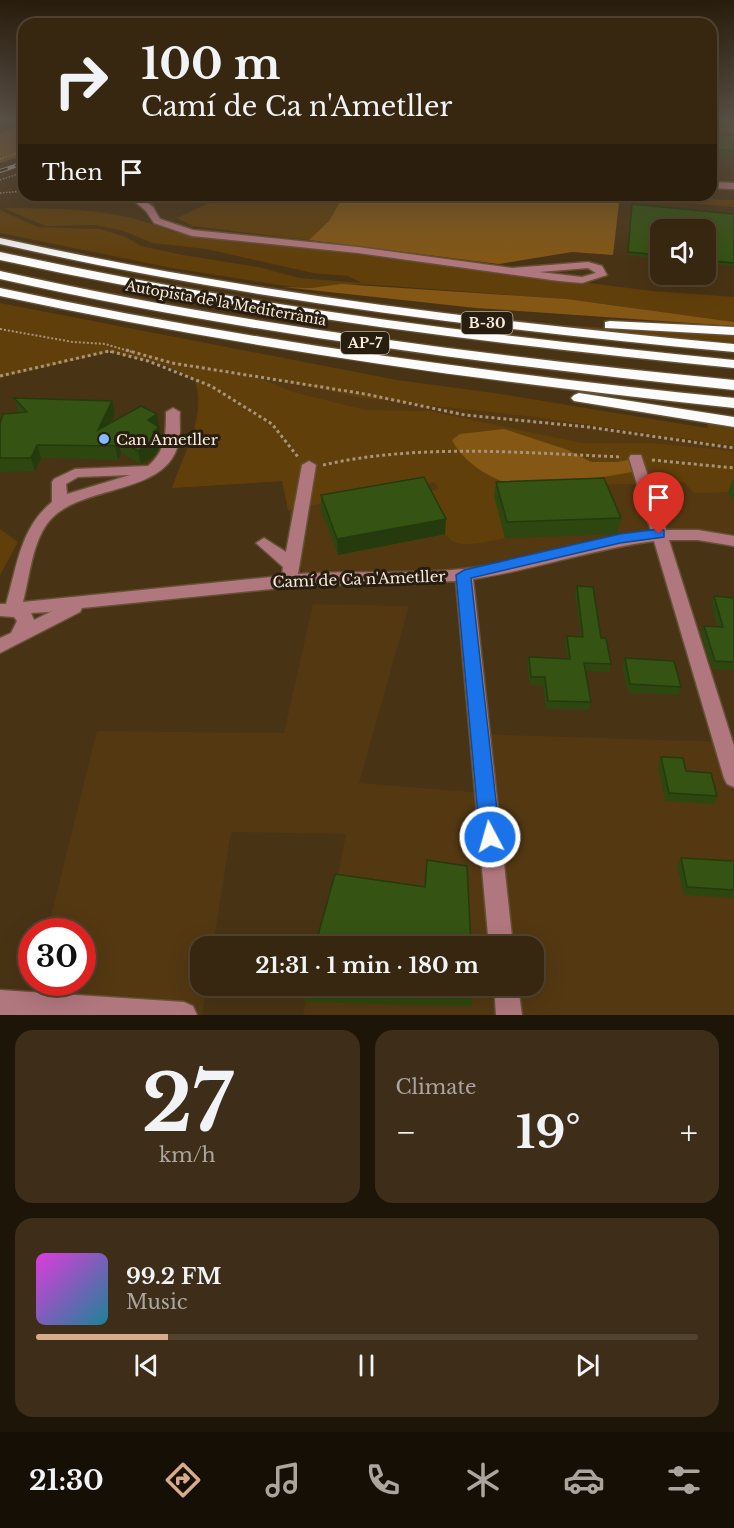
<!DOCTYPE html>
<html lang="en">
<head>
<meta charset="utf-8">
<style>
  body { margin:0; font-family:"Libre Baskerville",serif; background:#3e2e19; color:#f1f3f6; height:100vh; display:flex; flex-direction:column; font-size:22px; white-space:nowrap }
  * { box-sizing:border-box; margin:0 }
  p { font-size:20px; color:#aaa59f }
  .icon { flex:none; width:33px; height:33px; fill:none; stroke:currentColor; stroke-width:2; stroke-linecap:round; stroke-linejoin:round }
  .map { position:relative; height:1015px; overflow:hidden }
  .side { display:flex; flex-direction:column; gap:15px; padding:15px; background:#1e1509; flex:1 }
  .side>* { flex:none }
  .hud { position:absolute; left:18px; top:18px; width:699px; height:183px; border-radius:18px; box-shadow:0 6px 24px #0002,0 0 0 2px #514330; background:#372610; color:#f1f3f6; overflow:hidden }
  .tools { position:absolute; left:650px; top:219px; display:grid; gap:12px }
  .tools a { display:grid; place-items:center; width:66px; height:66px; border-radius:12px; background:#372610; box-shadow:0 6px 24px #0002,0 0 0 2px #514330; font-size:30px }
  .speed { position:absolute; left:18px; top:918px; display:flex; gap:12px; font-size:30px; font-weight:700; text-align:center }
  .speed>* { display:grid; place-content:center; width:78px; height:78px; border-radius:50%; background:#372610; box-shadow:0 6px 24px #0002,0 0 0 2px #514330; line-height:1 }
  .speed .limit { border:9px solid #d22; background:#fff; color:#111 }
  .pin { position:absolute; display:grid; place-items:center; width:51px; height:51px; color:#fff; margin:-62px -26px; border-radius:50% 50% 50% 0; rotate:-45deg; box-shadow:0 0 6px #0007 }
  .pin .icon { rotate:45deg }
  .me { position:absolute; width:66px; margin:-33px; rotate:354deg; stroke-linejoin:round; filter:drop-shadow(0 0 4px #0008) }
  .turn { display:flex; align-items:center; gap:21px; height:126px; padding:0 24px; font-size:27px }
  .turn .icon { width:78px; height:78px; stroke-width:2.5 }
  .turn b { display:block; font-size:42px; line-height:51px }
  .then { display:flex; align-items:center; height:57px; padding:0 24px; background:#0003; gap:12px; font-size:22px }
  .big { font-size:45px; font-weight:800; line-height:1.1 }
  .side .card { flex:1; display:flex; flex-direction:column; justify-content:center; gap:9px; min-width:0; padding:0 21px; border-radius:18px; background:#3e2e19 }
  .side .dial { align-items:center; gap:0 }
  .dial b { font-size:78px; line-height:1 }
  .song { display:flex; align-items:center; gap:18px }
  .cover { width:72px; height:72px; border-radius:9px; background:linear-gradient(135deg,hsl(300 70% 55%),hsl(190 70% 35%)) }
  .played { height:6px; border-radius:3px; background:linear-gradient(90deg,#d6ab8b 20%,#514330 20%) }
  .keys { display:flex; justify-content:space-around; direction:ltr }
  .heat { display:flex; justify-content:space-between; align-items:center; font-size:33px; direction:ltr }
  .side .tiles { flex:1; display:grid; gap:15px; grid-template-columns:1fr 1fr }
  .card:last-child { grid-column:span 2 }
  .trip { position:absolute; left:190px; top:936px; width:354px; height:60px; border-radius:18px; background:#372610; box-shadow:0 6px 24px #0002,0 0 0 2px #514330; font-weight:800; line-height:60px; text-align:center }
  .dock { display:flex; height:96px; justify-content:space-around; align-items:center; background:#160f06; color:#aaa59f }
  .dock .icon { width:42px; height:42px }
  .dock .active { color:#d6ab8b }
  .dock b { font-size:27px; color:#f1f3f6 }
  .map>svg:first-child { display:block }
</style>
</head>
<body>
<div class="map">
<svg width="734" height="1015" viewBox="0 0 734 1015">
  <rect width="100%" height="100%" fill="#493315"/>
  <path fill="#533812" d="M241,372L361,398L534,417L734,446V541L659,534L464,575L304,580L282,481L172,488L199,413L200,394L194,379Z
    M313,604L409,606L359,783L485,793L479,734L723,742L734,778V1015H303L309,986H534V946H320L335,890L346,834L231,832L213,946H201V986H206L202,1015H65L73,983L82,982V932H47L97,731L284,733Z"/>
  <path fill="#613f0b" d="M711,119H734V135L711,136Z
    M566,195L734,200V207L626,197L620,198L619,203Z
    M224,196L232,195L344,196L329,221L309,240L192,226L177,218Z
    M3,208C65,209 114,207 173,232L653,291L734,297V322L567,299L364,284L311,288L286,286L172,268L0,233V210L38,227L100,229L126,237L141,246L183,255L263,268L299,278L362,283L348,276L313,273L206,249L152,243L124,231L95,225L46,226Z
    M0,303L397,380L501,394L707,428L708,432L707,423L734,427V446L534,417L361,398L249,374L293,392L366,410L429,411L582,443H651L734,451V492L694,493L684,482L598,485L495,497L505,538C443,551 451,546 423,493L439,489L434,482L288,510L282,481L172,488C184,454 208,414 194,379L164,365L110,352L0,378Z
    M523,323L734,335V342Z
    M0,529L18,542L0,575Z"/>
  <path fill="#845715" d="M24,124V155L0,163V133Z
    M344,195H566L619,203L613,255L572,252L499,264L309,240L329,221Z
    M341,284L567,299L734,322V326L476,308L283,287L311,288Z
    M504,429L568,450L591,462H617L639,458L645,467L638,471C609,476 580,481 551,484C542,485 532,488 523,487C496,483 464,464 452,440L460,434Z"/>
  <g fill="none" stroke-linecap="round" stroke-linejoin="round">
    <defs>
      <path id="minor" d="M711,182L734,183V189L711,188Z
        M135,195H178L153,202L145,201L153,207L160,219L193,230L358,247L512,268L588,262L602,266L607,275L582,283L559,281L358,253L192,236L154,223L146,211L131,198ZM588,268L596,273L582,277L539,272Z
        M173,408L180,412C179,421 181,431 179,440C170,496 85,483 51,519C32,540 30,576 23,602L282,576L283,567L256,543L264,538L286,552L302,465L309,461L316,465L298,574C353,570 408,575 463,569C526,562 587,539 651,531L629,458L631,455H641L666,530H698L734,536V546L698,540H669L734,746V787L727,784L724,778L654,541C592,549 534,570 473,579L513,946H489L456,581L302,586L82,608L80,612L0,653V638L11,633L17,621L14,617L0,616V604H6C17,567 20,528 52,502V482L54,479L75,469L148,466C166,451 166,434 166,412ZM130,475L67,494L66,484L78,477ZM52,611L34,620L31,613L49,612Z
        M494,986H518L522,1015H496Z
        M0,990L184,1002L193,1006L197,1015H0Z"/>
      <path id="highway" d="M0,238C242,292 487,321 734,344V352C487,329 242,299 0,244Z
        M0,252C243,305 487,336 734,360V368C487,344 243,313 0,260Z
        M0,271C242,325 487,356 734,380V390C487,364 242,333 0,279Z
        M0,288C243,340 487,373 734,398V408C487,382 243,348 0,296Z
        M610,321L734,327V335L605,328V322Z
        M579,393L734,417V427L574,401L571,398L574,395Z"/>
    </defs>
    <use href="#minor" stroke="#655135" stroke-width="3"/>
    <use href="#highway" stroke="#655135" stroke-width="3"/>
    <path stroke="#a6947d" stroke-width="1.5" stroke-dasharray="1.5 1.5" stroke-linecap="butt" d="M0,159L24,151
      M0,180L24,172
      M0,193L24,191
      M637,195L667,198"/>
    <path stroke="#a6947d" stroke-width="2" stroke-dasharray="2 2" stroke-linecap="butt" d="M0,329L73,342L105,344L132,352
      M106,352H111"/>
    <path stroke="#a6947d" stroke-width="3" stroke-dasharray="3 3" stroke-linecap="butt" d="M126,350L172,363L365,394L465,415L588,427L734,448
      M0,376L109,351L148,361L211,386L272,424L298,457
      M652,460L734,468
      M323,465C420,443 523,453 622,457"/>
    <use href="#minor" fill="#b1777e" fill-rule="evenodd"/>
    <use href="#highway" fill="#fbfbfb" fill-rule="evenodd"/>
    <defs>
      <path id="rail" d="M0,171L24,163"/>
    </defs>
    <use href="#rail" stroke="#c7b7a2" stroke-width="4"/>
    <use href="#rail" stroke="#271d10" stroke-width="2" stroke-dasharray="8" stroke-linecap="butt"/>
  </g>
  <path fill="#2e4710" d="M716,134L734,137V156L715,155V139Z
    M631,207L734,214V266L705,263V230H660V259L628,255Z
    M14,398L112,401L115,414L110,423L157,414L162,440L158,443L159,448L154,456L141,464L121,453L118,460L41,458L35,471L0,472V423L19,413L18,411Z
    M733,479H734V501L728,493Z
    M496,482L621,518L617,534L505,538L494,497Z
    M321,495L445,534L338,555L321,511Z
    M577,586L601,638L611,664L609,672L585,671L591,702L589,710L546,709L543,685H530L527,665L529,657L567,658L565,644L567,636L581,637L575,594Z
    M714,596L734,598V670L712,669L701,634L704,626L717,627L711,604Z
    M625,658L681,687L678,695L628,693L622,667Z
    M661,757L686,771L717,796L714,804L665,801L658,766Z
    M681,858L734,861V898L684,895L677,866Z
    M303,988L474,992L471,1006L305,1002Z"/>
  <path fill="#253a0d" d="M112,401L115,414L101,443L98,430Z
    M157,414L162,440L158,443L159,448L154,456L141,464L138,451L153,432L148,420Z
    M118,440L121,453L118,460L115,446Z
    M37,445L41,458L35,471L31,458Z
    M446,519L445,534L338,555L337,539Z"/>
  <path fill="#355313" stroke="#253a0d" stroke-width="1.5" d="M716,134L734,135V151L717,149Z
    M632,204L734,214V263L705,260V230H660V255L628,252Z
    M14,398L112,401L98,430L141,406L157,414L148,420L159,427L153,432L157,435L152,443L138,451L118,440L115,446L37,445L31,458H0V423L3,414L27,412Z
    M424,477L446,519L337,539L321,495Z
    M604,478L621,518L507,522L496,482Z
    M577,586L593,587L601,638H606L611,664L584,663L591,702L548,701L545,677H531L529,657L570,659L567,636L583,637Z
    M714,596L734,598V662L715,661L704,626L723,627Z
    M625,658L674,661L681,687L630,684Z
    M661,757L683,758L686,771L711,773L717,796L669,793Z
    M681,858L734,861V890L687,887Z
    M427,860L467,866L471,946H315L335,874L425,887Z
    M304,986H474V992L303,988Z"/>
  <linearGradient id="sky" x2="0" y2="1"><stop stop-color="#281c0c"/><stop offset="0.46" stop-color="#595046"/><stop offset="1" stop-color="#595046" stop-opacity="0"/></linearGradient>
  <rect width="734" height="261" fill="url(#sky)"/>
  <path fill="#1a73e8" stroke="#114b97" stroke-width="1.5" d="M659,529L664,530V537L620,543L471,578L500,837L497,843L490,846L483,843L480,837L456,575L464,570L620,534Z"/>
  <circle fill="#83bcfb" stroke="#271d10" stroke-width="2" cx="104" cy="439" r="6"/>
  <g text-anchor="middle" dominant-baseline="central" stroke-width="6" stroke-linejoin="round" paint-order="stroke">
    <g font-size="14" fill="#faecdb" stroke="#271d10">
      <text transform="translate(226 303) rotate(10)">Autopista de la Mediterrània</text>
    </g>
    <g fill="#271d10" stroke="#bbae9e" stroke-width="1.5">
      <rect x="461.5" y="312" width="51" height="22" rx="4.5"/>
      <rect x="341" y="332" width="48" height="22" rx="4.5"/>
    </g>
    <g font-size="14" font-weight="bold" fill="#faecdb">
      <text x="487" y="323">B-30</text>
      <text x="365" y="343">AP-7</text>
    </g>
    <g font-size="15" fill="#faecdb" stroke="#271d10" text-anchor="start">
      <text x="116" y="439">Can Ametller</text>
    </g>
    <g font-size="15" fill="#faecdb" stroke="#271d10">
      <text transform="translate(359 579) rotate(-2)">Camí de Ca n'Ametller</text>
    </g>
  </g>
</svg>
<div class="tools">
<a><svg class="icon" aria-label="sound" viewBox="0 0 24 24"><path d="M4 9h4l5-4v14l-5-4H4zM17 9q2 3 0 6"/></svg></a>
</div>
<div class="speed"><div class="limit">30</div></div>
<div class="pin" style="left:659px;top:534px;background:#d93025"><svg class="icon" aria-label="arrive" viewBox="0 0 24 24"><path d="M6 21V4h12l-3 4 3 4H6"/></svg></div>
<svg class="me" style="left:490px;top:837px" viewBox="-20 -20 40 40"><circle r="17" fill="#1a73e8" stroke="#fff" stroke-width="3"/><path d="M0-11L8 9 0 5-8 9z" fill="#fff"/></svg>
<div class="trip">21:31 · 1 min · 180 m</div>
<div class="hud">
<div class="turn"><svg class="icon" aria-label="right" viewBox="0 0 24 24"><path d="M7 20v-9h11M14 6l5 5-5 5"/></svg><div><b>100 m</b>Camí de Ca n'Ametller</div></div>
<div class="then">Then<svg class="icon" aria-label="arrive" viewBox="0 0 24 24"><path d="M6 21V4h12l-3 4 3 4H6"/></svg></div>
</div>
</div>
<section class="side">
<div class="tiles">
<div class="card dial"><b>27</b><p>km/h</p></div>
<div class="card"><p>Climate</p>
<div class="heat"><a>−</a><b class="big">19°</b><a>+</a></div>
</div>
<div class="card">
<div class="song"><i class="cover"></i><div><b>99.2 FM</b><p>Music</p></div></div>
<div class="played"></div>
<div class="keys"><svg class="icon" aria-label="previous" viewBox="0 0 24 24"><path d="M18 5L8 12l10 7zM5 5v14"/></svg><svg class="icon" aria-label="pause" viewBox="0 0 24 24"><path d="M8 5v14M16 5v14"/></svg><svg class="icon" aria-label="next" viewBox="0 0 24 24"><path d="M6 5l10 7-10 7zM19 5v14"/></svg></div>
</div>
</div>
</section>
<nav class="dock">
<b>21:30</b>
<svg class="icon active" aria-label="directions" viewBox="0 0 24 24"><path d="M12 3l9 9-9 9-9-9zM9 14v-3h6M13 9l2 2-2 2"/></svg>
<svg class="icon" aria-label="music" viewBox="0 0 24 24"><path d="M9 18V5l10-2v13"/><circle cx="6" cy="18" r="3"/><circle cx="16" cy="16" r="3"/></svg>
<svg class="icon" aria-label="phone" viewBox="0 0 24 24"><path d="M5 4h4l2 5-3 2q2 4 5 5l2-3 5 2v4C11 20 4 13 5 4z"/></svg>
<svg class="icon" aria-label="climate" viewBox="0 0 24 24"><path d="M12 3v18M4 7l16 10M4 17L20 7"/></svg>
<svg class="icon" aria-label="car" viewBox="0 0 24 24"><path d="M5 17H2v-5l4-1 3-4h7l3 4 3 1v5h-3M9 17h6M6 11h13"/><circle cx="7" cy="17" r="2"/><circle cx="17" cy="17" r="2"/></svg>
<svg class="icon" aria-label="filters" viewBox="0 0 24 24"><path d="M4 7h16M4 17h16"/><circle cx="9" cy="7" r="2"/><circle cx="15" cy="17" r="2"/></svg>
</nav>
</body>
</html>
